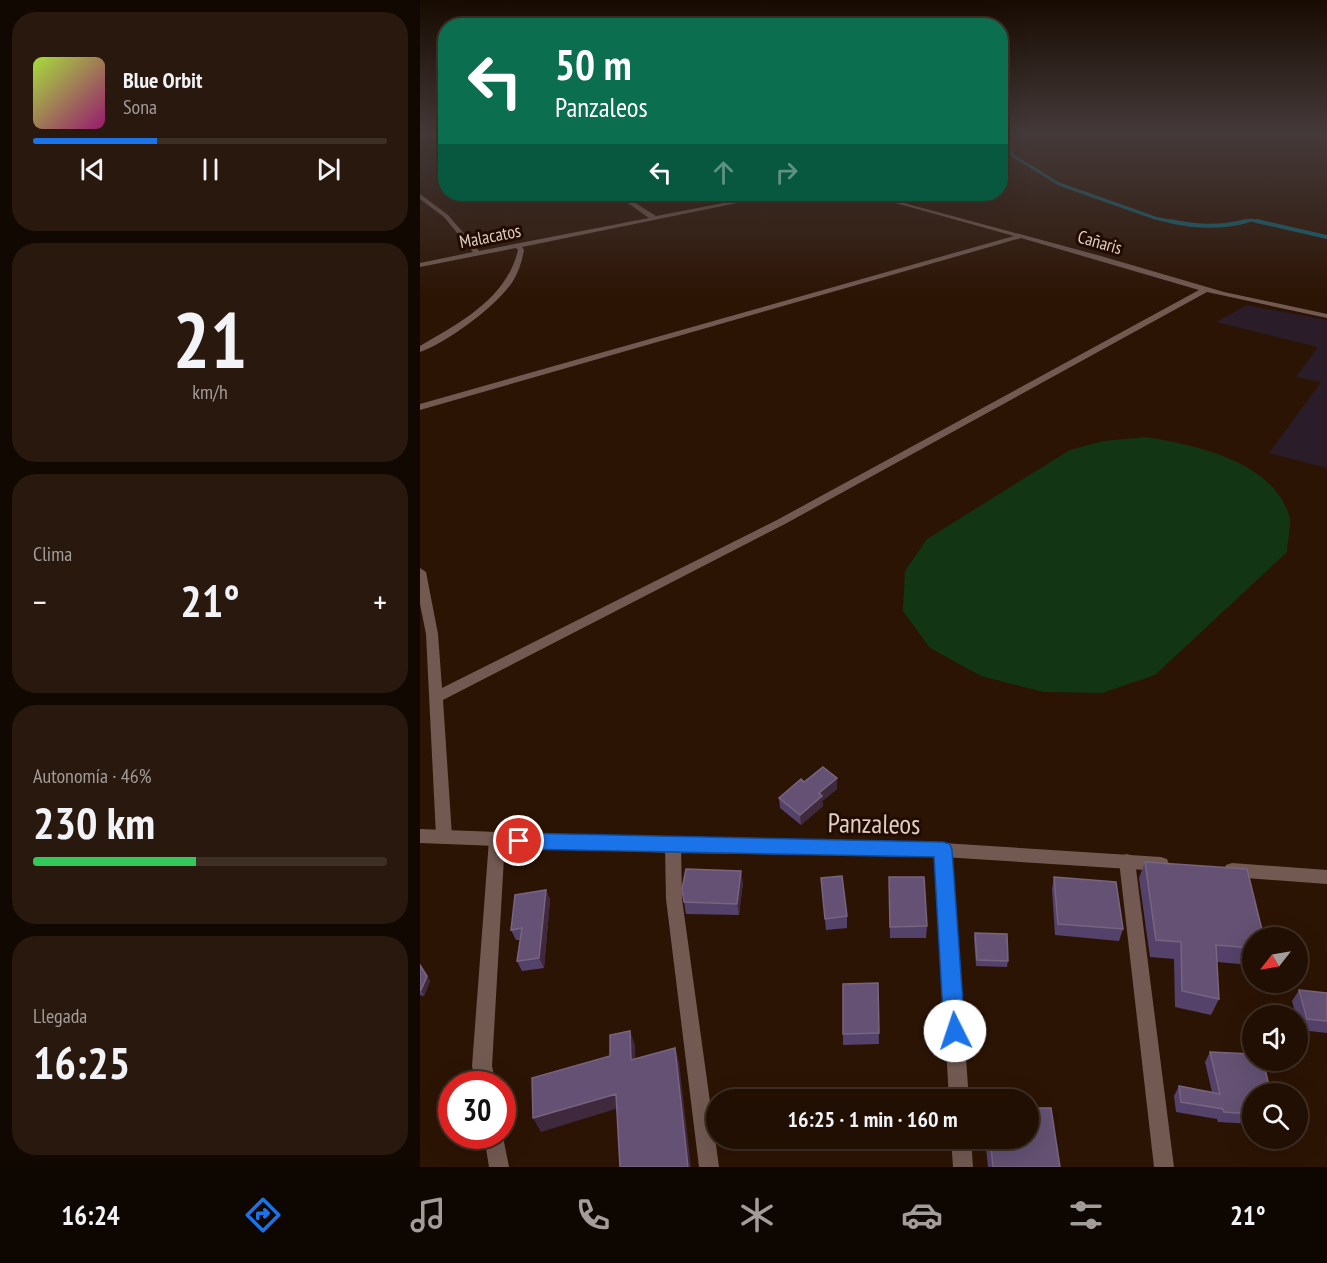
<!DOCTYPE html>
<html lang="es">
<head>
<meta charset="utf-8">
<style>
  body { margin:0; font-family:"PT Sans Narrow",sans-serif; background:#29180d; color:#f1f3f6; height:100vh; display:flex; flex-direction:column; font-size:22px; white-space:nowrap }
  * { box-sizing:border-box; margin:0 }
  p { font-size:20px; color:#a29c9a }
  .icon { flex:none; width:33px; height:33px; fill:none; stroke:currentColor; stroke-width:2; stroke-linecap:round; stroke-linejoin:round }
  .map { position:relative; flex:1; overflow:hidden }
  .drawer { display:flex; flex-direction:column; gap:12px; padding:12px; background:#120802; width:420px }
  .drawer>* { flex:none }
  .top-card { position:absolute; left:18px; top:18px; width:570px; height:183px; border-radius:24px; box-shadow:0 6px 24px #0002,0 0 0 2px #3e2f25; background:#0b6e4f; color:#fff; overflow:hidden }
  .needle { width:39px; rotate:239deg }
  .buttons { position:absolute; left:822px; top:927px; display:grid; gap:12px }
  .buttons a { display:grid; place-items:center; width:66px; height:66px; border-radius:50%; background:#210f03; box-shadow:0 6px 24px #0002,0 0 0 2px #3e2f25; font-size:30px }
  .speed { position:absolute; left:18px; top:1071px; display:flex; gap:12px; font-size:30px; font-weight:700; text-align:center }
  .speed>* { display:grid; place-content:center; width:78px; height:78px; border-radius:50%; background:#210f03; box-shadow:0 6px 24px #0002,0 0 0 2px #3e2f25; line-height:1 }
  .speed .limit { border:9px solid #d22; background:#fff; color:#111 }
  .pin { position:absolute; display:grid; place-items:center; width:51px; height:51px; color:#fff; margin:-26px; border:3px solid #fff; border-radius:50%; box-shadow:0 2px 6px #0007 }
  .me { position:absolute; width:66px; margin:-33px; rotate:356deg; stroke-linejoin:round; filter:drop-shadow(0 0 4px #0008) }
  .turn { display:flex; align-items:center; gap:21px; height:126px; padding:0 18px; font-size:27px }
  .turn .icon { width:78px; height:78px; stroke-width:2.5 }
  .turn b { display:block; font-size:42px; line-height:51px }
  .lanes { display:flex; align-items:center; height:57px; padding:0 18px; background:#0003; justify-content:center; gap:30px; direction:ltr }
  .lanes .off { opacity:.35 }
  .big { font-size:45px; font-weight:700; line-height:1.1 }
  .drawer .widget { flex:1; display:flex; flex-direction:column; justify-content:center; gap:9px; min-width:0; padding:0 21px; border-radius:24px; background:#29180d }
  .drawer .dial { align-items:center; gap:0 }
  .dial b { font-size:78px; line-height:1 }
  .song { display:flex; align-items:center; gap:18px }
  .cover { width:72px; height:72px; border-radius:9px; background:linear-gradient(135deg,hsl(80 70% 55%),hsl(320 70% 35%)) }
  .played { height:6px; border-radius:3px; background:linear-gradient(90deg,#1a73e8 35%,#3e2f25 35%) }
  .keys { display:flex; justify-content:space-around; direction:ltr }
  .heat { display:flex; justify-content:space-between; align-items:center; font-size:33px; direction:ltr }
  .charge { height:9px; border-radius:4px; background:linear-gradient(90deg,#34c759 46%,#3e2f25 0) }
  .trip { position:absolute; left:286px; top:1089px; width:333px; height:60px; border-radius:30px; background:#210f03; box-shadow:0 6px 24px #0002,0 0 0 2px #3e2f25; font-weight:700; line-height:60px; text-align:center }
  .dock { display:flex; height:96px; justify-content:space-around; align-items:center; background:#0d0601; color:#a29c9a }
  .dock .icon { width:42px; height:42px }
  .dock .selected { color:#1a73e8 }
  .dock b { font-size:27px; color:#f1f3f6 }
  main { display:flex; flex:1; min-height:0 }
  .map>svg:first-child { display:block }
</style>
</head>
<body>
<main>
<section class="drawer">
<div class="widget">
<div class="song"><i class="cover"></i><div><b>Blue Orbit</b><p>Sona</p></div></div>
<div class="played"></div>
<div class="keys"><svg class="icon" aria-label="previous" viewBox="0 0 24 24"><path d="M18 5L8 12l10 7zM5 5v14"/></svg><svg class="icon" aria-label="pause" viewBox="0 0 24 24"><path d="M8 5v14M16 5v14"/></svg><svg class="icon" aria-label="next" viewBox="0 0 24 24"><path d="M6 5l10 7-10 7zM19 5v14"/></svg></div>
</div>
<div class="widget dial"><b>21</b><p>km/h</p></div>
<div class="widget"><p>Clima</p>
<div class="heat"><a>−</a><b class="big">21°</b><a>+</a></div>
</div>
<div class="widget"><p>Autonomía · 46%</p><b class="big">230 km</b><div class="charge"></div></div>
<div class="widget"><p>Llegada</p><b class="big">16:25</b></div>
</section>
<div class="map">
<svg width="907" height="1167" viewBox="0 0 907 1167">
  <rect width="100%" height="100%" fill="#2c1404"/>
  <path fill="#2a1d29" d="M827,305L907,320V468L849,453L901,382L876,377L898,347L796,322Z"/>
  <path fill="#123613" d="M726,437C775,445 852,461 869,515C872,525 867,542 867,552L735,675L682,693L624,692L561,676L510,648L483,611L485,571L507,539L650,450L684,441Z"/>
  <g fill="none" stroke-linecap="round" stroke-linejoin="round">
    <path stroke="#0f6373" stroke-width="3" d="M580,136L585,138L592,155L639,184L735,218L757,223
      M820,223L831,220L844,223"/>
    <path stroke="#0f6373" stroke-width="4" d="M750,221C776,227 801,228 826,221
      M837,221L907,237"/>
    <path fill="#725a52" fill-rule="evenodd" d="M0,194L28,215L59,251L229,218L195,194H201L236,216L351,194H361L102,247L104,250C102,261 99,271 93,281C77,306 28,342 0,352V346C40,323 87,298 98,250L96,248L0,267V263L53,252L24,217L0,199Z
      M443,194H451L681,256L804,292L907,314V318L787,292L365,524L23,700L32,836L30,841L24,843L18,841L16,836L6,634L0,604V568L6,572L18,634L22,688L357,520L779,290L601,238L0,410V404L594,236Z
      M77,833L83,835L85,840L72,1066L76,1084H56L52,1066L69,840L71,835Z
      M253,839L259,841L261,846L262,899L299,1167H279L246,899L245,846L247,841Z
      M523,843L529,845L531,850L549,1100H529L515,850L517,845Z
      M707,854L713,856L715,861L754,1167H734L699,861L701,856Z
      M82,1132L89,1167H69L64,1136H82Z
      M531,1138H551L553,1167H533Z"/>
    <path fill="#725a52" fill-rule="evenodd" d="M0,829L253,839L523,843L741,857L747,859L749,864L747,869L741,871L523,857L253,853L0,843Z
      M812,863L907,870V884L812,877L806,875L804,870L806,865Z"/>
  </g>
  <path fill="#55426a" d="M170,194H194V196L175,199Z
    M384,782L417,789L402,801L403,806L381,825L360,808L359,798Z
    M725,862L832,938V965L797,962L799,999L791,1015L755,1007L754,959L730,957L719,878Z
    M469,877L507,926L506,938H470Z
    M634,877L703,929L699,941L635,935L632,889Z
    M401,878L427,916V928L406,930Z
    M323,882L319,915L266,914L264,902Z
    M126,890L130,900L124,968L102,971L97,961L100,940H96L91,930Z
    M555,933L588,961L587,967L556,966L554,939Z
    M0,965L10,981L4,996L0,995Z
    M458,983L459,1044L423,1045V1034Z
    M879,990L907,993V1033L880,1030L878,1022V1016H876L872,1001Z
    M790,1052L832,1094V1124L798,1122L797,1119L756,1112L754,1096L759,1086L792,1092L785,1062Z
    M565,1138H609L640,1167H568Z"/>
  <path fill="#3f293d" d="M174,194H194V196L175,199Z
    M417,778V789L402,801L403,806L381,825L380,815L399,793Z
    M321,871L323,882L319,915L317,904Z
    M126,890L130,900L124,968L119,958Z
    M7,976L10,981L4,996L1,990Z
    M210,1031L215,1045L216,1074L211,1060Z
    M255,1048L259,1062L271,1167H268Z
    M196,1094L202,1107L121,1132L113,1118Z"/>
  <path fill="#645173" stroke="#776480" stroke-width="1.5" d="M403,767L417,778L399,793L402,796L380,815L359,798L381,779L384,782Z
    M725,862L827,869L844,938H832V948L796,945L799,999L762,991L761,942L736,940Z
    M266,869L321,871L317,904L264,902L262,889Z
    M422,876L427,916L405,919L401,878Z
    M469,877H504L507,926L470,927Z
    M634,877L696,882L703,929L638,924Z
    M126,890L119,958L97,961L102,928L91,930L95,895Z
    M555,933L587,934L588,961L557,960Z
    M0,965L7,976L1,990H0Z
    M458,983L459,1033L423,1034V984Z
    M879,990L907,993V1021L887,1019Z
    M210,1031L211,1060L255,1048L268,1167H200L196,1094L113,1118L112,1078L190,1056V1035Z
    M790,1052L832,1054V1060H843L851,1094H832V1114L804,1112L803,1109L761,1102L759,1086L800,1094Z
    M609,1108H631L640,1167H573L570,1138H609Z"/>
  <linearGradient id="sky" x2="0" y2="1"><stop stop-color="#180b02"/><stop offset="0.45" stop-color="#453a3a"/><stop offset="1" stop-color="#453a3a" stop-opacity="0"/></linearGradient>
  <rect width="907" height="296" fill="url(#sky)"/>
  <path fill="#1a73e8" stroke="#114b97" stroke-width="1.5" d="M99,833L523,842L530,844L532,850L545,1031L542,1039L535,1042L527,1039L524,1031L514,857L99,849L92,846L90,841L92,835Z"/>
  <g text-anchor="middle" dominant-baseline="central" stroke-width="6" stroke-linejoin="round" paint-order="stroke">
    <g font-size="18" fill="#decec3" stroke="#220b00">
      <text transform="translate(70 236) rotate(-11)">Malacatos</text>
      <text transform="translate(680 242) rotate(16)">Cañaris</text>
    </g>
    <g font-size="27" fill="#decec3" stroke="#220b00">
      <text transform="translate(454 823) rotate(1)">Panzaleos</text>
    </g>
  </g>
</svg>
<div class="buttons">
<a><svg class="needle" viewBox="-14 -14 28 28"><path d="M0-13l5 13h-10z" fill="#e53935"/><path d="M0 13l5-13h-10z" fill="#a29c9a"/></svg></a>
<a><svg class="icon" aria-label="sound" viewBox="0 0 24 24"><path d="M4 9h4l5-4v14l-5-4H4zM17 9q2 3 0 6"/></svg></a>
<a><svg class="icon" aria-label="search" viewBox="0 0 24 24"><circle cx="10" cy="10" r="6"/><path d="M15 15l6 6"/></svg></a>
</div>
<div class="speed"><div class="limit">30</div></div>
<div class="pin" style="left:99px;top:841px;background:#d93025"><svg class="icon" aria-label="arrive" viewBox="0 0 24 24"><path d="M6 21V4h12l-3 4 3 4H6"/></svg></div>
<svg class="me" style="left:535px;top:1031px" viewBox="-20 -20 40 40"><circle r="19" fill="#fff"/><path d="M0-13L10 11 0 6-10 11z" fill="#1a73e8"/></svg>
<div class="trip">16:25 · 1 min · 160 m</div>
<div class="top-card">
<div class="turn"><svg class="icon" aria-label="left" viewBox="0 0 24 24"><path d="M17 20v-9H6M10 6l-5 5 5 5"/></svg><div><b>50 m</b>Panzaleos</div></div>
<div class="lanes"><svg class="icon" aria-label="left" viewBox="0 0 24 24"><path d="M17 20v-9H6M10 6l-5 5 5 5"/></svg><svg class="icon off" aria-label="ahead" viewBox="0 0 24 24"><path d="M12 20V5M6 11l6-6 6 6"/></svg><svg class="icon off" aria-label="right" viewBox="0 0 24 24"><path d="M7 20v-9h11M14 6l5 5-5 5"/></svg></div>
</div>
</div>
</main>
<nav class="dock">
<b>16:24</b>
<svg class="icon selected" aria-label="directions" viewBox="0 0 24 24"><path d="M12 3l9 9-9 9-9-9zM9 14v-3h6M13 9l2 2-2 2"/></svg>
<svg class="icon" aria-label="music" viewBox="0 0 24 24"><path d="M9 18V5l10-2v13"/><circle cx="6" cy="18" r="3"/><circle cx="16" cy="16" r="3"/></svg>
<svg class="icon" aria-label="phone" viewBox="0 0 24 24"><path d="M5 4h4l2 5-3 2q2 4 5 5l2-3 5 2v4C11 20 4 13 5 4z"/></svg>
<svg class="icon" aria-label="climate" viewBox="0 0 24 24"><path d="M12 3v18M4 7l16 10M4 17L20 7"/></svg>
<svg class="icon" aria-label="car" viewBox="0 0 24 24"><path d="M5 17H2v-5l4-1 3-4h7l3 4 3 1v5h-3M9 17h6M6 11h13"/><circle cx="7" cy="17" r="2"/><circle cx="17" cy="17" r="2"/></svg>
<svg class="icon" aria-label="filters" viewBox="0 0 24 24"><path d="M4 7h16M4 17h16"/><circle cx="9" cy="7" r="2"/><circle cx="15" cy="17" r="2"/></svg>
<b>21°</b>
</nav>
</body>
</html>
